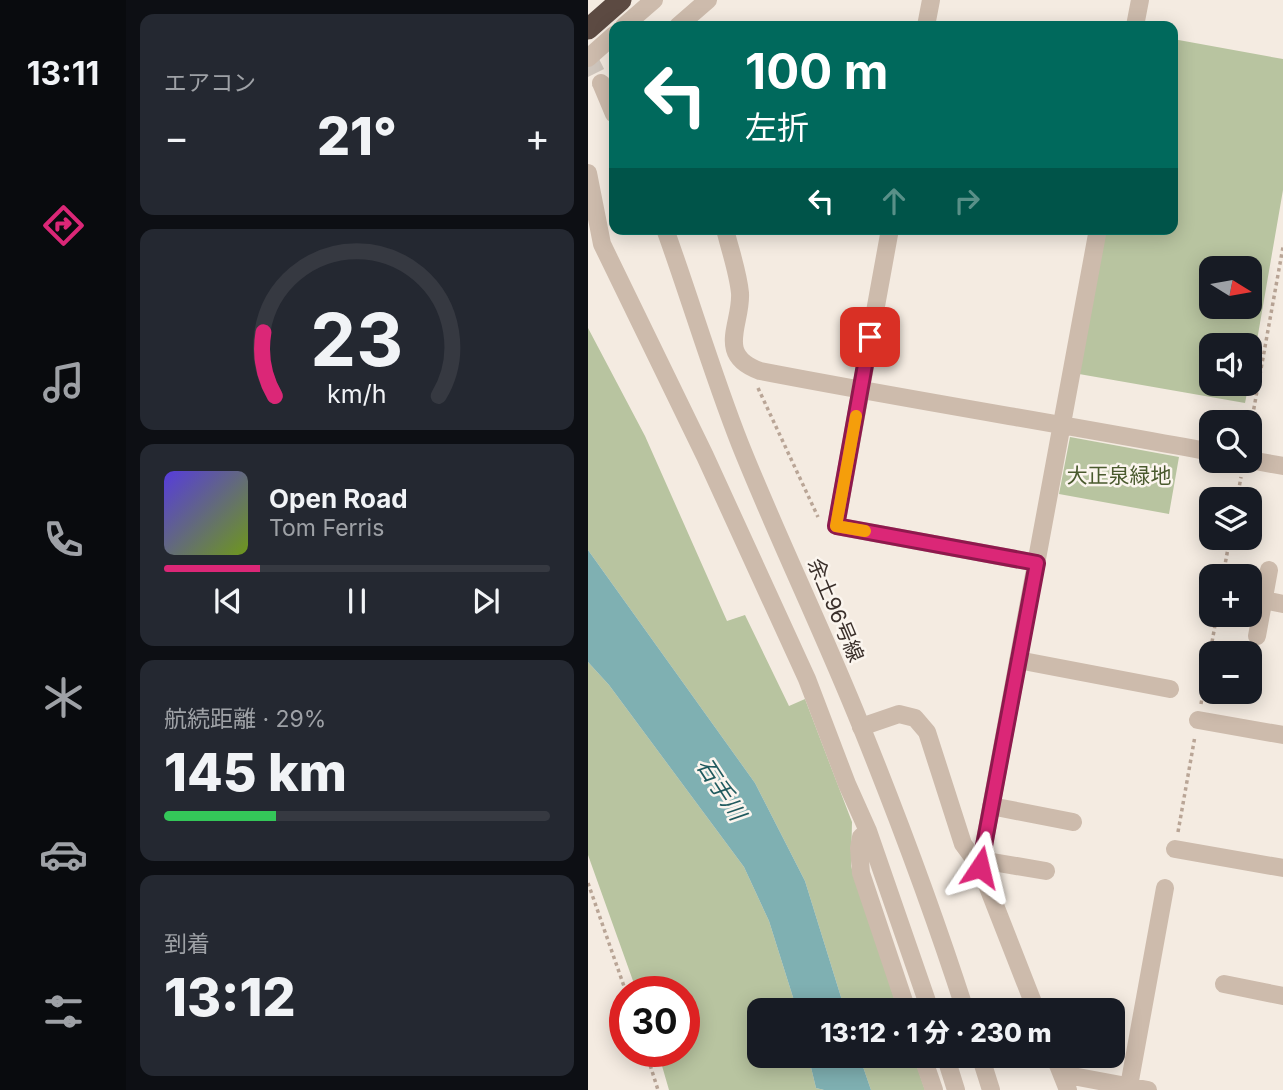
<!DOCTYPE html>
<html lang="ja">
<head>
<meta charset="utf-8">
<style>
  body { margin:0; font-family:Inter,"Noto Sans JP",sans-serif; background:#242831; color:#f1f3f6; height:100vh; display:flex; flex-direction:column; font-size:26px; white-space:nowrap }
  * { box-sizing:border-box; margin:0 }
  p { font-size:23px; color:#9ea1a6 }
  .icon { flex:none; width:38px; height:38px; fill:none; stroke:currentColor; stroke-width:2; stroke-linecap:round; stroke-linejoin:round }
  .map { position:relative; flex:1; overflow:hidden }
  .sheet { display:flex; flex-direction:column; gap:14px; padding:14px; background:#0d0f14; width:462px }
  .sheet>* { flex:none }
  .top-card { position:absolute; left:21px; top:21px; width:569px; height:214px; border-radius:14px; box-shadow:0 4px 18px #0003; background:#00695c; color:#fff; overflow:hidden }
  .needle { width:46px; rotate:101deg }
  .tools { position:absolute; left:611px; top:256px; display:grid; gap:14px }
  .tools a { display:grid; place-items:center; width:63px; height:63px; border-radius:14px; background:#171b24; box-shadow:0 4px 18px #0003; font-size:35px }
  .speed { position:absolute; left:21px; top:976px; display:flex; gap:14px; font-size:35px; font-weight:700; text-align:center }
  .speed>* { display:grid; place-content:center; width:91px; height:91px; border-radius:50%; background:#171b24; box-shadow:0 4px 18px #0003; line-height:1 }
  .speed .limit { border:10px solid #d22; background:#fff; color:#111 }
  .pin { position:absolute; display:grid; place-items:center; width:60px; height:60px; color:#fff; margin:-30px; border-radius:14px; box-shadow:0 4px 10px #0006 }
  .me { position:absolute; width:77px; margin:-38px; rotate:10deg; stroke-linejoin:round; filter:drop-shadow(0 0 5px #0008) }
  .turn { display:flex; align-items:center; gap:24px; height:147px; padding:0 21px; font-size:32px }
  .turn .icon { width:91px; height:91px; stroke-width:2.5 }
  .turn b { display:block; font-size:49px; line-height:60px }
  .lanes { display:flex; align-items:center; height:66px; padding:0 21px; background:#0003; justify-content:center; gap:35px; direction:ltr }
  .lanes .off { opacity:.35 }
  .big { font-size:52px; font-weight:800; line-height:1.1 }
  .sheet .card { flex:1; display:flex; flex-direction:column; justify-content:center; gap:10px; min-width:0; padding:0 24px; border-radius:14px; background:#242831 }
  .sheet .dial { align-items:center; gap:0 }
  .dial svg { height:182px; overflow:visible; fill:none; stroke:#363941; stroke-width:7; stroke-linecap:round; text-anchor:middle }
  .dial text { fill:#f1f3f6; stroke:none }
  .song { display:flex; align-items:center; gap:21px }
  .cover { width:84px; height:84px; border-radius:10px; background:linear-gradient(135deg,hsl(250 70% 55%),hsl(80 70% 35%)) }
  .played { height:7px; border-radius:4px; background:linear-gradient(90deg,#db2777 25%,#363941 25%) }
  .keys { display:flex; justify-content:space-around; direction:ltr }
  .heat { display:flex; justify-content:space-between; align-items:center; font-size:38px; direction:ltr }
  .charge { height:10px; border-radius:5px; background:linear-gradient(90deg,#34c759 29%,#363941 0) }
  .trip { position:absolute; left:159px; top:998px; width:378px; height:70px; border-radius:14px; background:#171b24; box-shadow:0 4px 18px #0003; font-weight:800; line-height:70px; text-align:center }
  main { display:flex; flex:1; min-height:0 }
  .dock { display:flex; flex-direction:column; width:126px; justify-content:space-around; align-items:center; background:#090b0e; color:#9ea1a6 }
  .dock .icon { width:49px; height:49px }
  .dock .current { color:#db2777 }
  .dock b { font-size:32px; color:#f1f3f6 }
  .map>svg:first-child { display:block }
</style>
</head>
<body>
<main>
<nav class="dock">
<b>13:11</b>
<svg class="icon current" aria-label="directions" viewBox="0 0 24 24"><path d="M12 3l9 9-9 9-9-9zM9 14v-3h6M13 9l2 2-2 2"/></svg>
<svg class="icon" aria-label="music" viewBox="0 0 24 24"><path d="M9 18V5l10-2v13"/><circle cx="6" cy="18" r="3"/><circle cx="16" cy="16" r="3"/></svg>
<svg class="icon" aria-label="phone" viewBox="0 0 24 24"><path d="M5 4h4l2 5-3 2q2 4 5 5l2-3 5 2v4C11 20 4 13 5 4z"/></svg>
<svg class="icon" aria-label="climate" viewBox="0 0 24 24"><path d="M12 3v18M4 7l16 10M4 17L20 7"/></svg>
<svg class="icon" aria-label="car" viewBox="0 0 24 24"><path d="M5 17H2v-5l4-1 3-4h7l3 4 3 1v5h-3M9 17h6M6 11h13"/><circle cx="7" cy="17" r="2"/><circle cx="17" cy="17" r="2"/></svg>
<svg class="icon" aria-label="filters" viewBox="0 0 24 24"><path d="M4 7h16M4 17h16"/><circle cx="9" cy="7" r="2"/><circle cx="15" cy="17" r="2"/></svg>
</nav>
<section class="sheet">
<div class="card"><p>エアコン</p>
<div class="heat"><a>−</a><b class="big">21°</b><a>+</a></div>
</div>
<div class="card dial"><svg viewBox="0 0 100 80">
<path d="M14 69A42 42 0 1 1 86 69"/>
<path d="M14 69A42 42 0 0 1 9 41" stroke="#db2777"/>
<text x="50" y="56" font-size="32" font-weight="700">23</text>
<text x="50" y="72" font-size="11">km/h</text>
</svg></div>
<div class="card">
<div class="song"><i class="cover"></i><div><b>Open Road</b><p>Tom Ferris</p></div></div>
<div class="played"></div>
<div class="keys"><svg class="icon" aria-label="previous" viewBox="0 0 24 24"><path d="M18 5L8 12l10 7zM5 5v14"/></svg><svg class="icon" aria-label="pause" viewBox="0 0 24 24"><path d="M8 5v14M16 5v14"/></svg><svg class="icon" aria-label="next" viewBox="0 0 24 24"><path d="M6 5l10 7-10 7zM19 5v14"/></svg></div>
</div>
<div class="card"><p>航続距離 · 29%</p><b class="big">145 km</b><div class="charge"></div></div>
<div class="card"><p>到着</p><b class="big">13:12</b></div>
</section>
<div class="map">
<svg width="695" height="1090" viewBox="0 0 695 1090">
  <rect width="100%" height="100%" fill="#f4ebe1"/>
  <path fill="#b8c4a0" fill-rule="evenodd" d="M585,39L695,59V190L662,381V345H623V383H661L657,403L491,374L517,229H584ZM623,268H662V306H623Z
    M0,328L57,436L139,621L157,615L201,706L217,699L264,822L263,866L310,1010H257L217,881L167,783L0,550Z
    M482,437L591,457L581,514L471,494Z
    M0,662L21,685L156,867L181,921L209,1010H172V1055H220L228,1088L236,1090H81L70,1052H96V992H49L0,855Z
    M271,1055H325L337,1090H283Z"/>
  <path fill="#7fb0b2" d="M0,550L167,783L217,881L257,1010H209L181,921L156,867L21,685L0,662Z
    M220,1055H271L283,1090H236L228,1088Z"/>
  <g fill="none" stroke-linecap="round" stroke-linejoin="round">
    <path stroke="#cfc6bd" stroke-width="18" stroke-dasharray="18 9" stroke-linecap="butt" d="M0,57L13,83"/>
    <path stroke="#b9a596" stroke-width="3.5" stroke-dasharray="3.5 3.5" stroke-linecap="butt" d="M170,388L230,517
      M662,430L695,247
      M649,499L653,477
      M635,576L642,537
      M613,704L629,614
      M590,832L607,736
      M0,883L38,992
      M58,1052L70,1090"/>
    <path stroke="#cdbbac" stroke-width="18" d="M36,26L66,0
      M90,26L120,0
      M338,26L343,0
      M547,26L552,0
      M0,58L26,35
      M0,173L14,244L117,456L219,679L259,784L280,831L342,1010
      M137,229C142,250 150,272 152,293C154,324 127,355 172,371C322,400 473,424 623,452
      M302,229L248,526L449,563
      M662,460L695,466
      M676,600L695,604
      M669,636L681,570
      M430,660L582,689
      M610,720L695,735
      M273,727L311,714L327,718L339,732L375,844L392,867L448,1010
      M403,806L485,822
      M280,831L273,837L271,848L273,873L319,1010
      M587,849L695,868
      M393,860L458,871
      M392,867L510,229
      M636,984L695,996
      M334,1055L346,1090
      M357,1055L368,1090
      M466,1055L480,1090
      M474,1074L560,1090
      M541,1086L577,888"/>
    <path stroke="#cdbbac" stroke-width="18" d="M13,83L26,114
      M77,229C103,301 124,373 152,444C190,539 235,631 273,726C311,820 346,914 377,1010
      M392,1055L403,1090"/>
    <path stroke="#5c4a42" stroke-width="21" d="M0,29L33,0"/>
  </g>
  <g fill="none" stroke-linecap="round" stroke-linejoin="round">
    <defs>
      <path id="route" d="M282,337L248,526L449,563L392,867"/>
    </defs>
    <use href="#route" stroke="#8e194d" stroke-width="18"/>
    <use href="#route" stroke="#db2777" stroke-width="12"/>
    <path stroke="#f59e0b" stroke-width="12" d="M268,416L248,526L277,531"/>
  </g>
  <g text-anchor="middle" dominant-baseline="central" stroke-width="5" stroke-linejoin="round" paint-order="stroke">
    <g font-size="21" fill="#4a5a2e" stroke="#fbf5ee">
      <text x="531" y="475">大正泉緑地</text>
    </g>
    <g font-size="21" fill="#3b302b" stroke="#fbf5ee">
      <text transform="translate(248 610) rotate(67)">余土96号線</text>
    </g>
    <g font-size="23" font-style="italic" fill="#1f5a5e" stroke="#fbf5ee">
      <text transform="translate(133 789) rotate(57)">石手川</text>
    </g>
  </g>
</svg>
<div class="tools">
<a><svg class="needle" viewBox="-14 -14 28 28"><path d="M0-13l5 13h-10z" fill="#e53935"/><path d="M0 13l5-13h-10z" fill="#9ea1a6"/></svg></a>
<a><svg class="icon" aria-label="sound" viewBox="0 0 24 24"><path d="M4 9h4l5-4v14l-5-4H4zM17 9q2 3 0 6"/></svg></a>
<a><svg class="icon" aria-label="search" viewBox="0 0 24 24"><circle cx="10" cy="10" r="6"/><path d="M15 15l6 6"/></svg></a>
<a><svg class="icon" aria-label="layers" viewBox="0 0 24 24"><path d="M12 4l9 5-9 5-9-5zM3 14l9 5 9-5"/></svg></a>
<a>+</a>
<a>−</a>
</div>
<div class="speed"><div class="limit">30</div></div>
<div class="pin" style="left:282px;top:337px;background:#d93025"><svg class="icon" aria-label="arrive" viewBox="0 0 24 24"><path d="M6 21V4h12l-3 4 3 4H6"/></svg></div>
<svg class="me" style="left:392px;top:867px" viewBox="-20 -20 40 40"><path d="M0-17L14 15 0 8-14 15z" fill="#db2777" stroke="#fff" stroke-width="4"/></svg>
<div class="trip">13:12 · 1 分 · 230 m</div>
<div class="top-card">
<div class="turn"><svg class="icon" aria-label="left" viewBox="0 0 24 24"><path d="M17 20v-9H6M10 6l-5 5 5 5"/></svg><div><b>100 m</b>左折</div></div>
<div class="lanes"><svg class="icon" aria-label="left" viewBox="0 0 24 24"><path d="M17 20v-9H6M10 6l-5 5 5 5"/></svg><svg class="icon off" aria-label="ahead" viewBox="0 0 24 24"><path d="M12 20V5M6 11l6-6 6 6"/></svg><svg class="icon off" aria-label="right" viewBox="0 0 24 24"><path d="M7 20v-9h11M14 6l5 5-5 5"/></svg></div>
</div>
</div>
</main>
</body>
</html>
